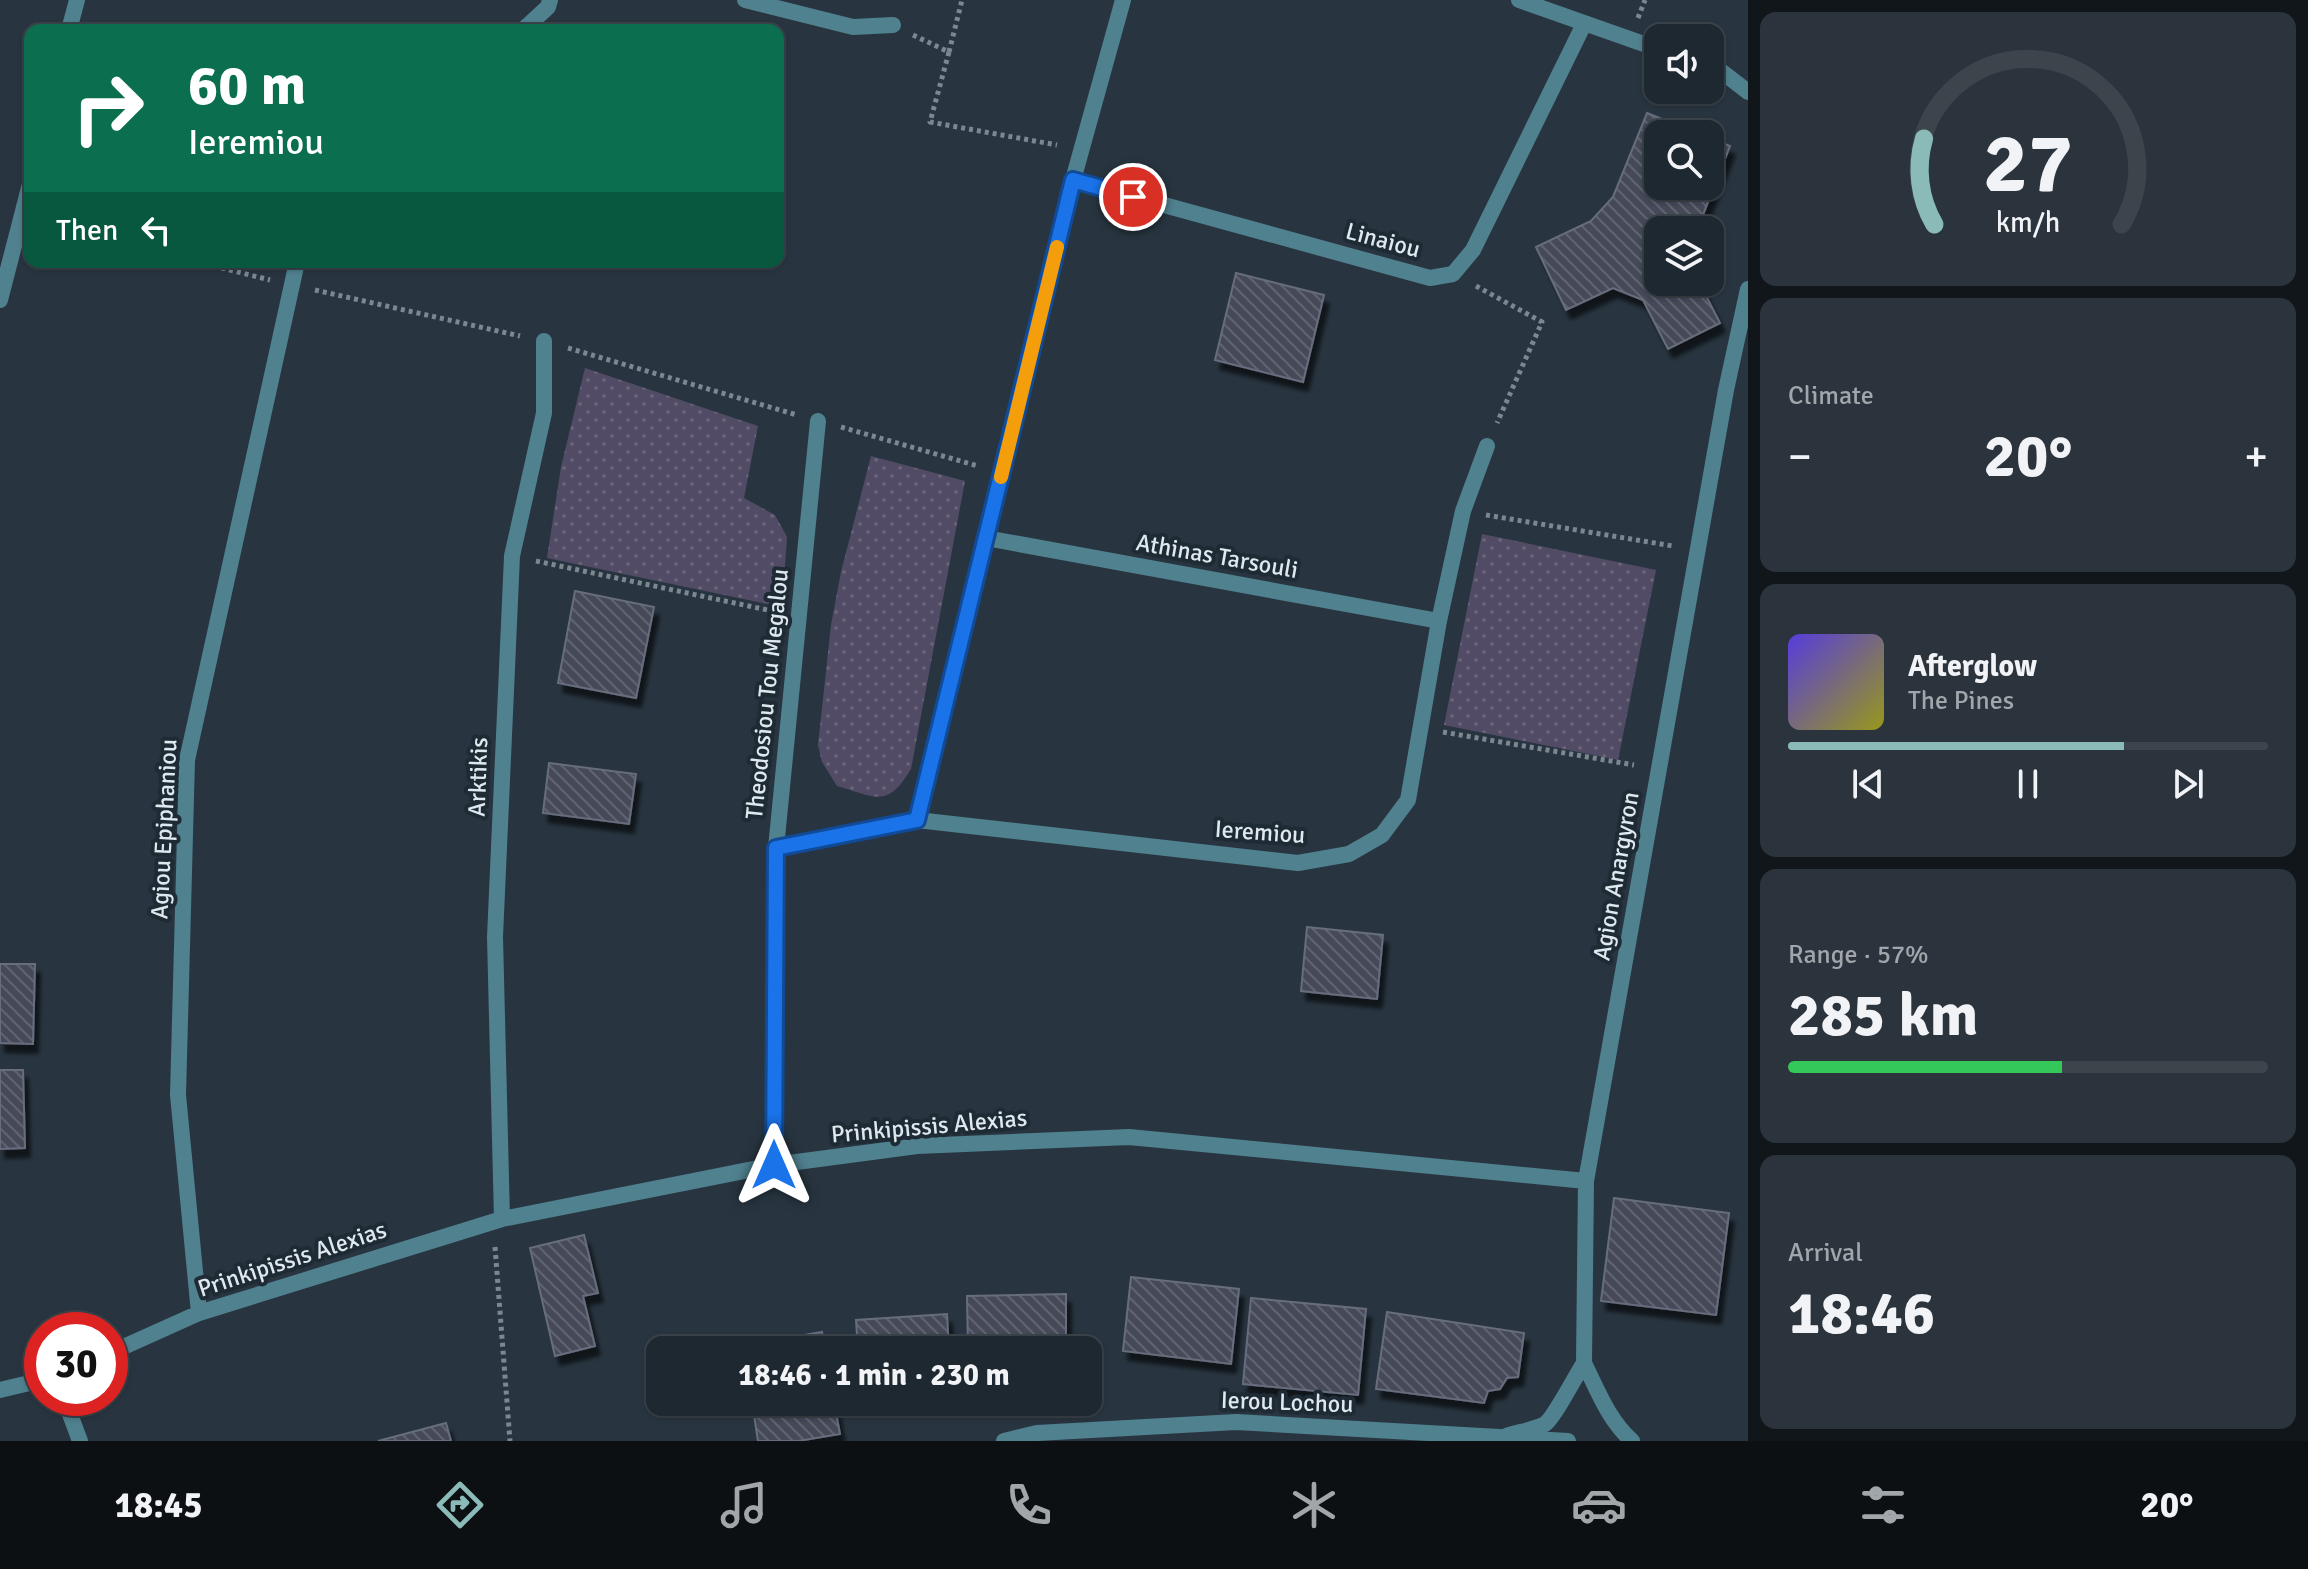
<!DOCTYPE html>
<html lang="en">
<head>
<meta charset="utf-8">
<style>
  body { margin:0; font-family:Signika,sans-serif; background:#2b343c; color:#f1f3f6; height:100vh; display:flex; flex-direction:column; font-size:30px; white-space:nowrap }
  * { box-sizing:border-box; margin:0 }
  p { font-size:26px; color:#a1a6ab }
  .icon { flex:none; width:44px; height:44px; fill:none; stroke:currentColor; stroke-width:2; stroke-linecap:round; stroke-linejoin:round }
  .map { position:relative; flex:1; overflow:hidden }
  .drawer { display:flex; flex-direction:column; gap:12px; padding:12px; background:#10161a; width:560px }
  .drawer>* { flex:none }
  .top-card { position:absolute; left:24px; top:24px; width:760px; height:244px; border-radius:16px; box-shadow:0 2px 6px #0004,0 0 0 2px #3c444c; background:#0b6e4f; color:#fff; overflow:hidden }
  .buttons { position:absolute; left:1644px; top:24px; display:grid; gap:16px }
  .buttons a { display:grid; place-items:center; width:80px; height:80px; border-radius:16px; background:#1e2830; box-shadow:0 2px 6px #0004,0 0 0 2px #3c444c; font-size:40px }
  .speed { position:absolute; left:24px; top:1312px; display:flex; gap:16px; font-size:40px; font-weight:700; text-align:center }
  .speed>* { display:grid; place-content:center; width:104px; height:104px; border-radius:50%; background:#1e2830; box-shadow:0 2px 6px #0004,0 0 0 2px #3c444c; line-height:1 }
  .speed .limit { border:12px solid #d22; background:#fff; color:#111 }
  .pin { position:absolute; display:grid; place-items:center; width:68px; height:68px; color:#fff; margin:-34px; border:4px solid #fff; border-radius:50%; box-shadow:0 2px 8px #0007 }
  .me { position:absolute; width:88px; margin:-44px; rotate:0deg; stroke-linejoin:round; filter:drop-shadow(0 0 6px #0008) }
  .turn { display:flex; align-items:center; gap:28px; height:168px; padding:0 32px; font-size:36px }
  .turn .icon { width:104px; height:104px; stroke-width:2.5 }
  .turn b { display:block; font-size:56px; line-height:68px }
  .then { display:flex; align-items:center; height:76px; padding:0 32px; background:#0003; gap:16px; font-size:30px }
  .big { font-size:60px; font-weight:700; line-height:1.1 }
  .drawer .card { flex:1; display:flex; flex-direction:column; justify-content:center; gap:12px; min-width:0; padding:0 28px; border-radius:16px; background:#2b343c }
  .drawer .dial { align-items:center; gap:0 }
  .dial svg { height:208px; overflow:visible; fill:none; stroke:#3c444c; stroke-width:7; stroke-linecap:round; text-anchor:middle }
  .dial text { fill:#f1f3f6; stroke:none }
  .song { display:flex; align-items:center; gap:24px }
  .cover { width:96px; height:96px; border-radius:12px; background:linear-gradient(135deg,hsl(250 70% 55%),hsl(60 70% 35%)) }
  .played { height:8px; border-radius:4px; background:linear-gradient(90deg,#8bbbb9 70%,#3c444c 70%) }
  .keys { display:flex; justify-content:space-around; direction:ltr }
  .heat { display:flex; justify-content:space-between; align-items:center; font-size:44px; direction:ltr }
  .charge { height:12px; border-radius:6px; background:linear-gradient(90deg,#34c759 57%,#3c444c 0) }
  .trip { position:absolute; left:646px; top:1336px; width:456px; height:80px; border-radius:16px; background:#1e2830; box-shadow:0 2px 6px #0004,0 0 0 2px #3c444c; font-weight:700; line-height:80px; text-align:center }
  .menu { display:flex; height:128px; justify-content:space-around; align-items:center; background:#0c1013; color:#a1a6ab }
  .menu .icon { width:56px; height:56px }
  .menu .current { color:#8bbbb9 }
  .menu b { font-size:36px; color:#f1f3f6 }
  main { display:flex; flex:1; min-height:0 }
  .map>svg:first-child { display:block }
</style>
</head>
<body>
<main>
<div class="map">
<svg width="1748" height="1441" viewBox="0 0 1748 1441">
  <defs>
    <pattern id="park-dots" width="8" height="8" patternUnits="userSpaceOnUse" patternTransform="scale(2)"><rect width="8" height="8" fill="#524b66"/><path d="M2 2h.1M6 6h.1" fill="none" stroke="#6b657c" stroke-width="1.8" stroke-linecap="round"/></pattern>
    <pattern id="building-back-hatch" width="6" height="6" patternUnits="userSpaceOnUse" patternTransform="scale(2)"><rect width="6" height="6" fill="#454a59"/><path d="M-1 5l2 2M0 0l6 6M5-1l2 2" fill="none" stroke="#606471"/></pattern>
    <filter id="shadow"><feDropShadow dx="5" dy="9" stdDeviation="2" flood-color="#0009"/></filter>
  </defs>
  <rect width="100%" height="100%" fill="#283540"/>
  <path fill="url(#park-dots)" d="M585,368L758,426L744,498L775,515L787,537L782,607L547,558L561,467Z
    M871,456L965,481L911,769C887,809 876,797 837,786L822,762L818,745L831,625L841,572Z
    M1482,534L1656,570L1618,760L1444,725Z"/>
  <path fill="url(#building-back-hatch)" stroke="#676d7d" stroke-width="2" filter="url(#shadow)" d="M1647,113L1699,134H1658V186H1710V138L1730,146L1697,230H1658V282H1699L1720,323L1668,349L1643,300L1613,288L1566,310L1536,247L1591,221L1613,197Z
    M1236,273L1324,295L1303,382L1215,360Z
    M575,591L654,607L636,698L558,683Z
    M549,763L636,774L629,824L543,813Z
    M1307,927L1383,935L1377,999L1301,991Z
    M0,964H35L33,1044L0,1043Z
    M0,1070H23L25,1148L0,1149Z
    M1614,1198L1729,1213L1716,1315L1601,1301Z
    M584,1235L598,1293L583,1296L595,1346L555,1356L530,1248Z
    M1131,1277L1239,1289L1231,1364L1123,1351Z
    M1066,1294V1350H968L967,1296Z
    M1251,1298L1366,1309L1358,1395L1243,1384Z
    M1387,1312L1524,1333L1518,1377L1507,1378L1500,1389L1488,1391L1484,1403L1376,1389Z
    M947,1314L949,1350H858L856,1320Z
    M822,1332L825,1350H743L742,1346Z
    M752,1402H834L840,1434L798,1441H758Z
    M446,1423L451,1441H378Z"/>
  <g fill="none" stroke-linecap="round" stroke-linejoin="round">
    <path stroke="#7c8790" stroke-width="5" stroke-dasharray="4 4" stroke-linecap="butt" d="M1638,18L1645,0
      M913,35L949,52L930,122L1057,145
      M949,52L962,0
      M198,262L270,280
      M1476,286L1542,322L1497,423
      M315,290L520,336
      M568,348L797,415
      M841,427L978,466
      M1486,515L1673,546
      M536,561L777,612
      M1443,732L1634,765
      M495,1247L510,1441"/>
    <path stroke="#50818f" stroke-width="16" d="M745,0L853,27L893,25
      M1519,0L1658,49
      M69,30L77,0
      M523,30L548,7L550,0
      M1710,67L1721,71L1748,92
      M1073,180L1430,278L1453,274L1473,250L1584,24
      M0,300L30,184
      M986,538L1439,621
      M917,820L1073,180L1123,0
      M776,848L917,820L1298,863L1349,854L1382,835L1408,800L1439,621L1463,511L1487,446
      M774,1165L776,848L818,421
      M502,1219L495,937L512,556L544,413V341
      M199,1313L178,1095L187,760L297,262
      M110,1353L199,1313L502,1219L774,1165L917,1146L1129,1137L1586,1181
      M1584,1363C1598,1391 1608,1419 1632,1441
      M0,1390L42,1380
      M64,1398L80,1441
      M1506,1436C1518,1432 1534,1430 1545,1424C1554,1418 1576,1375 1584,1363L1586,1181L1726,390L1748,289"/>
    <path stroke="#50818f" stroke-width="16" d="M1004,1441L1037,1433L1236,1422L1568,1441"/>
  </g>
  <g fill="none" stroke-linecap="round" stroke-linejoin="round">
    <defs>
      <path id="route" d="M774,1165L776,848L917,820L1073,180L1133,197"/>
    </defs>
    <use href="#route" stroke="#114b97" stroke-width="20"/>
    <use href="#route" stroke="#1a73e8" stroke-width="14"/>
    <path stroke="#f59e0b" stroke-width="14" d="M1001,477L1057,247"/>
  </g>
  <g text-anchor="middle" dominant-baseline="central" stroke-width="8" stroke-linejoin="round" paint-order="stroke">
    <g font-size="24" fill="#e0e8ef" stroke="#1e2b35">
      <text transform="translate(1383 240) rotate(15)">Linaiou</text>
      <text transform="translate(1217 556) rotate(10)">Athinas Tarsouli</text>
      <text transform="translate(767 694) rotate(-84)">Theodosiou Tou Megalou</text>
      <text transform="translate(478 777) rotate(-88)">Arktikis</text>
      <text transform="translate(164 829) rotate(-87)">Agiou Epiphaniou</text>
      <text transform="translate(1260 832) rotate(4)">Ieremiou</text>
      <text transform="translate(1616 876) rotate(-80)">Agion Anargyron</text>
      <text transform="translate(929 1126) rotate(-5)">Prinkipissis Alexias</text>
      <text transform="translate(292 1259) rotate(-18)">Prinkipissis Alexias</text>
      <text transform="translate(1287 1402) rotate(2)">Ierou Lochou</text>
    </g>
  </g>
</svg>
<div class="buttons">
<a><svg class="icon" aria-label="sound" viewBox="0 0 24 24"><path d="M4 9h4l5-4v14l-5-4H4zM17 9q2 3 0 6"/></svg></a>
<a><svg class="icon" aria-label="search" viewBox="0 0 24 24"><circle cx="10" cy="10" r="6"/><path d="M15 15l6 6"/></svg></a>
<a><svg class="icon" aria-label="layers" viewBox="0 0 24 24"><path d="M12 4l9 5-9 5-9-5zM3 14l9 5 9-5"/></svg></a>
</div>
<div class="speed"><div class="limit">30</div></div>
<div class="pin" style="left:1133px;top:197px;background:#d93025"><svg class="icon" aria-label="arrive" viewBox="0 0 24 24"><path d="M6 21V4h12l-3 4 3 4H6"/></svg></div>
<svg class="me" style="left:774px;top:1165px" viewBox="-20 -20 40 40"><path d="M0-17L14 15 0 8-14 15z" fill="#1a73e8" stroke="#fff" stroke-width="4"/></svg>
<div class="trip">18:46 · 1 min · 230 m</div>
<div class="top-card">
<div class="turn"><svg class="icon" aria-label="right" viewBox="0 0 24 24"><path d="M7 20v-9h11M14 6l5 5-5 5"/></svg><div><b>60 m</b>Ieremiou</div></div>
<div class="then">Then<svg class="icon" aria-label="left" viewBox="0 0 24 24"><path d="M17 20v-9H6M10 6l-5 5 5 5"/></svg></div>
</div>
</div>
<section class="drawer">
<div class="card dial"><svg viewBox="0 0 100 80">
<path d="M14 69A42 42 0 1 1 86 69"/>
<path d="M14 69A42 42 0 0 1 10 36" stroke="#8bbbb9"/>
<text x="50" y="56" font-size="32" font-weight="700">27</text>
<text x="50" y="72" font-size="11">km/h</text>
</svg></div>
<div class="card"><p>Climate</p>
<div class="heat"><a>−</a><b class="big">20°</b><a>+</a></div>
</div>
<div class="card">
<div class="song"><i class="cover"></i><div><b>Afterglow</b><p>The Pines</p></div></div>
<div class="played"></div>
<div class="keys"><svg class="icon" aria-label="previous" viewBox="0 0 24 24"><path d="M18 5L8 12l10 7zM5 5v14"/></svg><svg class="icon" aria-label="pause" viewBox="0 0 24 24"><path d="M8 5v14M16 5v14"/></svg><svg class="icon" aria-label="next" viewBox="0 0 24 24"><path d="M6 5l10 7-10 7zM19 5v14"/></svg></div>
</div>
<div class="card"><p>Range · 57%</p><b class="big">285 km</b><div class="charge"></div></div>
<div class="card"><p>Arrival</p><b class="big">18:46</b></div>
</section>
</main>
<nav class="menu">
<b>18:45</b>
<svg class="icon current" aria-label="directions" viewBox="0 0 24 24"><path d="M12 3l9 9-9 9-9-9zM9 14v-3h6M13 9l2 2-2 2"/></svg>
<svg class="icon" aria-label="music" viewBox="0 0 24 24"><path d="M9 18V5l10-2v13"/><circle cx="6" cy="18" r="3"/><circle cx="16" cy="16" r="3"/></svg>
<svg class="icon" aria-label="phone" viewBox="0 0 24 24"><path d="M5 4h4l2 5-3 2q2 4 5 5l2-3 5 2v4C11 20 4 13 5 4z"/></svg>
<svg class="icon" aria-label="climate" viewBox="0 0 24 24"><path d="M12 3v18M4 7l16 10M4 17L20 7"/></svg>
<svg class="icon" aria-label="car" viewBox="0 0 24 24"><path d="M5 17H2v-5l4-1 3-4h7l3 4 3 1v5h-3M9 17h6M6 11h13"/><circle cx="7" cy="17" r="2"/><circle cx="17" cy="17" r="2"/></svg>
<svg class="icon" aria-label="filters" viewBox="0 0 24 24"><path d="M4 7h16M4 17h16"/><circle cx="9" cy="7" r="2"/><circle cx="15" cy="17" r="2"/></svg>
<b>20°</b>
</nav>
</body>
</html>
